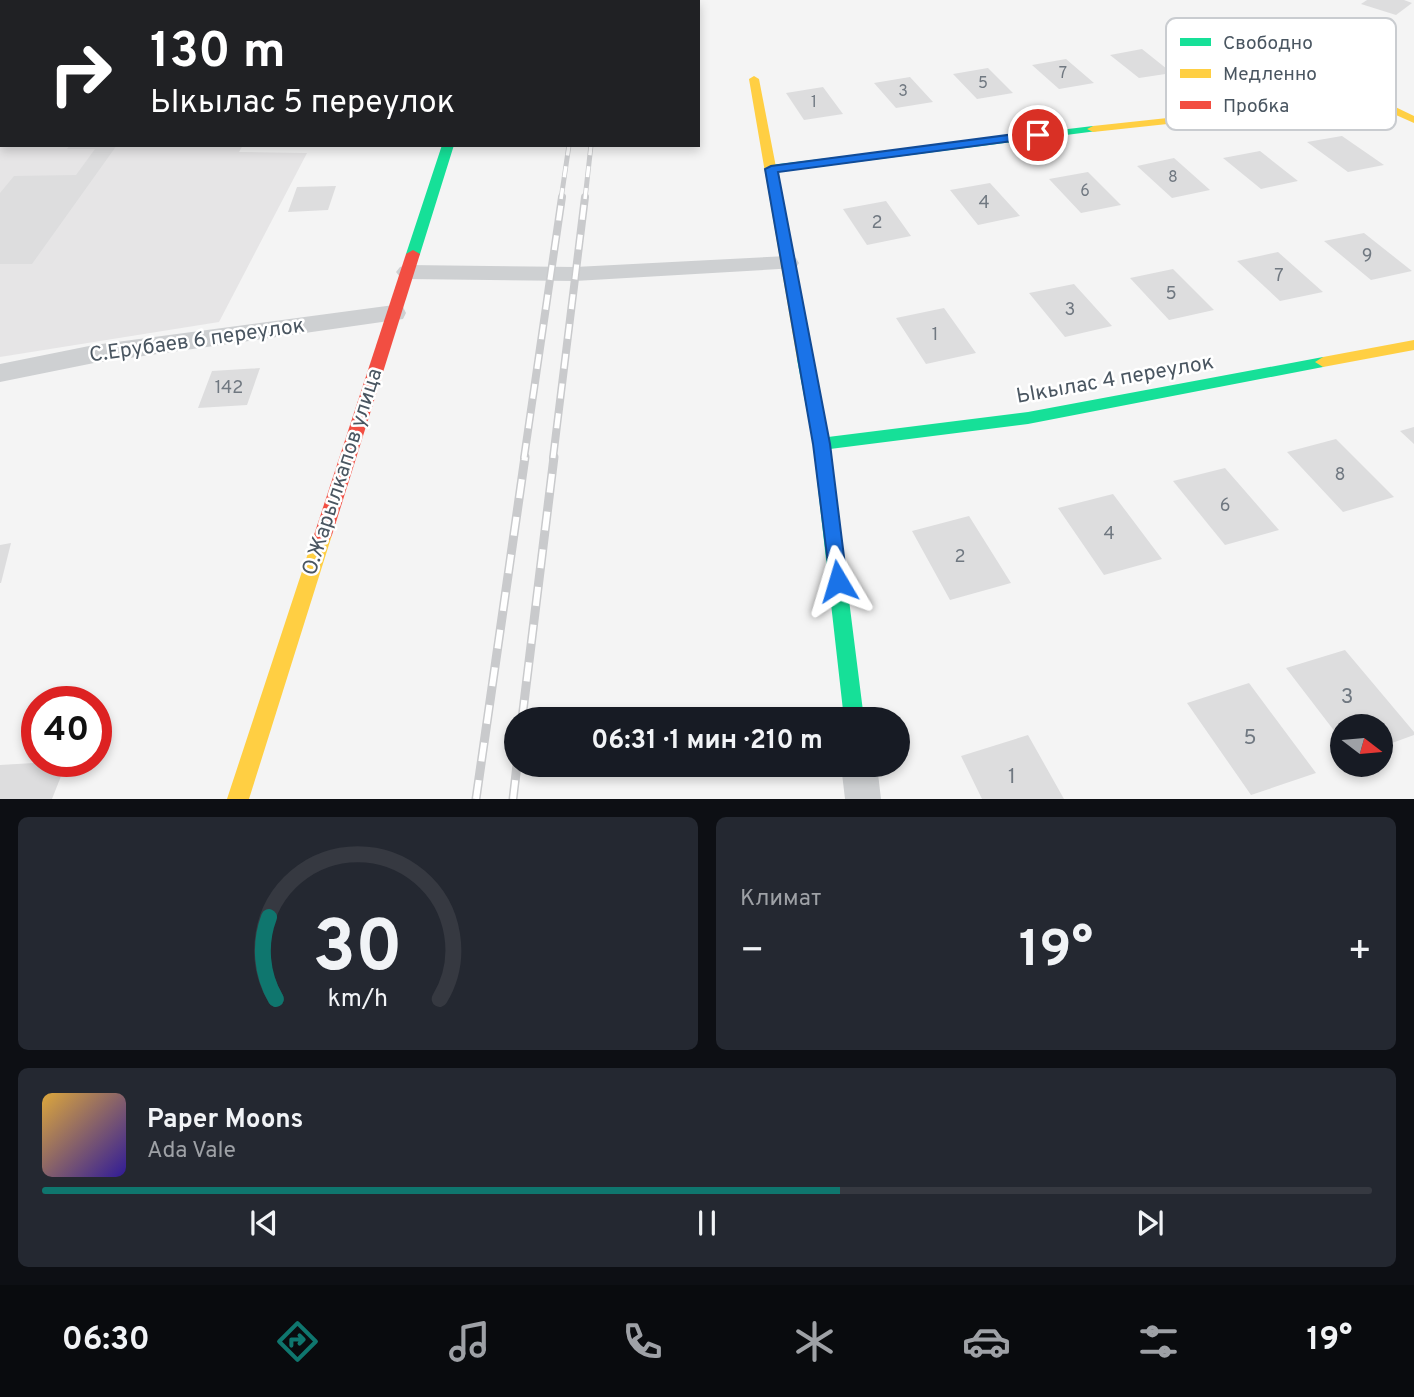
<!DOCTYPE html>
<html lang="ru">
<head>
<meta charset="utf-8">
<style>
  body { margin:0; font-family:Overpass,sans-serif; background:#242831; color:#f1f3f6; height:100vh; display:flex; flex-direction:column; font-size:26px; white-space:nowrap }
  * { box-sizing:border-box; margin:0 }
  p { font-size:23px; color:#9ea1a6 }
  .icon { flex:none; width:38px; height:38px; fill:none; stroke:currentColor; stroke-width:2; stroke-linecap:round; stroke-linejoin:round }
  .map { position:relative; height:799px; overflow:hidden }
  .details { display:flex; flex-direction:column; gap:18px; padding:18px; background:#0d0f14; flex:1 }
  .details>* { flex:none }
  .top-card { position:absolute; left:0px; top:0px; width:700px; height:147px; box-shadow:0 4px 10px #0003; background:#202124; color:#fff; overflow:hidden }
  .needle { width:46px; rotate:106deg }
  .fabs { position:absolute; left:1330px; top:714px; display:grid; gap:14px }
  .fabs a { display:grid; place-items:center; width:63px; height:63px; border-radius:50%; background:#171b24; box-shadow:0 4px 10px #0003; font-size:35px }
  .speed { position:absolute; left:21px; top:686px; display:flex; gap:14px; font-size:35px; font-weight:700; text-align:center }
  .speed>* { display:grid; place-content:center; width:91px; height:91px; border-radius:50%; background:#171b24; box-shadow:0 4px 10px #0003; line-height:1 }
  .speed .limit { border:10px solid #d22; background:#fff; color:#111 }
  .pin { position:absolute; display:grid; place-items:center; width:60px; height:60px; color:#fff; margin:-30px; border:4px solid #fff; border-radius:50%; box-shadow:0 2px 7px #0007 }
  .me { position:absolute; width:77px; margin:-38px; rotate:353deg; stroke-linejoin:round; filter:drop-shadow(0 0 5px #0008) }
  .turn { display:flex; align-items:center; gap:24px; height:147px; padding:0 35px; font-size:32px }
  .turn .icon { width:91px; height:91px; stroke-width:2.5 }
  .turn b { display:block; font-size:49px; line-height:60px }
  .big { font-size:52px; font-weight:700; line-height:1.1 }
  .details .card { flex:1; display:flex; flex-direction:column; justify-content:center; gap:10px; min-width:0; padding:0 24px; border-radius:10px; background:#242831 }
  .details .dial { align-items:center; gap:0 }
  .dial svg { height:182px; overflow:visible; fill:none; stroke:#363941; stroke-width:7; stroke-linecap:round; text-anchor:middle }
  .dial text { fill:#f1f3f6; stroke:none }
  .song { display:flex; align-items:center; gap:21px }
  .cover { width:84px; height:84px; border-radius:10px; background:linear-gradient(135deg,hsl(40 70% 55%),hsl(250 70% 35%)) }
  .played { height:7px; border-radius:4px; background:linear-gradient(90deg,#0f766e 60%,#363941 60%) }
  .keys { display:flex; justify-content:space-around; direction:ltr }
  .heat { display:flex; justify-content:space-between; align-items:center; font-size:38px; direction:ltr }
  .details .tiles { flex:1; display:grid; gap:18px; grid-template-columns:1fr 1fr }
  .card:last-child { grid-column:span 2 }
  .trip { position:absolute; left:504px; top:707px; width:406px; height:70px; border-radius:35px; background:#171b24; box-shadow:0 4px 10px #0003; font-weight:700; line-height:70px; text-align:center }
  .dock { display:flex; height:112px; justify-content:space-around; align-items:center; background:#090b0e; color:#9ea1a6 }
  .dock .icon { width:49px; height:49px }
  .dock .active { color:#0f766e }
  .dock b { font-size:32px; color:#f1f3f6 }
  .map>svg:first-child { display:block }
</style>
</head>
<body>
<div class="map">
<svg width="1414" height="799" viewBox="0 0 1414 799">
  <rect width="100%" height="100%" fill="#f4f4f4"/>
  <path fill="#e6e5e6" d="M0,0H433L2,2V145H243L239,152L307,153L219,322L0,357Z"/>
  <path fill="#ddddde" d="M1367,0H1404L1412,3L1396,15L1361,4Z
    M1142,49L1172,73L1139,78L1110,55Z
    M1066,59L1094,83L1059,89L1032,65Z
    M988,68L1013,93L977,99L953,74Z
    M910,77L933,102L896,108L874,83Z
    M823,87L843,114L804,120L786,93Z
    M1342,136L1384,165L1348,172L1307,142Z
    M70,145H117L32,264H0V193L14,176L76,175L95,149H67Z
    M1260,151L1298,181L1261,189L1223,158Z
    M1174,158L1210,190L1172,198L1137,166Z
    M1088,172L1121,205L1081,213L1049,179Z
    M990,183L1020,216L978,225L950,190Z
    M336,186L328,210L288,212L297,187Z
    M886,201L911,236L867,245L843,209Z
    M1364,233L1412,271L1371,280L1324,241Z
    M1278,252L1323,292L1280,301L1237,261Z
    M1173,269L1214,310L1169,320L1130,278Z
    M1074,284L1112,326L1065,337L1029,293Z
    M944,308L976,353L926,364L896,318Z
    M260,368L247,405L198,408L212,371Z
    M1414,427V444L1400,431Z
    M1336,439L1394,497L1343,512L1287,452Z
    M1225,468L1279,530L1225,545L1173,481Z
    M1113,494L1162,559L1104,575L1058,508Z
    M969,516L1011,583L950,600L912,531Z
    M11,543L1,583H0V545Z
    M1345,650L1414,732V735L1381,747V726H1342V741L1286,668Z
    M1249,683L1316,773L1251,795L1187,703Z
    M1028,735L1064,799H982L961,756Z
    M67,761L52,799H0V765Z"/>
  <g fill="none" stroke-linecap="round" stroke-linejoin="round">
    <path fill="#ced0d2" fill-rule="evenodd" d="M485,0H501V2H485Z
      M788,256L796,258L799,263L796,268L575,281L408,279L400,277L396,272L400,267L408,265L575,267Z
      M394,305L403,307L406,313L403,319L94,363L0,382V364L94,345Z
      M841,765H877L881,799H845Z"/>
    <path fill="#16e098" fill-rule="evenodd" d="M1093,126L1097,127V131L771,173L765,169L771,165Z
      M442,145H454L420,254L418,257H408L406,254Z
      M805,354L813,359L828,437L1028,412L1323,357L1331,362L1323,367L1028,424L830,449L864,719H844L813,444L797,359Z"/>
    <path fill="#ffcf43" fill-rule="evenodd" d="M754,76L759,79L813,359L805,364L797,359L749,79Z
      M1362,97L1385,102L1414,116V123L1378,107L1362,103L1093,132L1087,129L1093,126Z
      M1414,340V350L1323,367L1315,362L1323,357Z
      M323,528L329,530L332,535L249,799H227L314,535L317,530Z"/>
    <path fill="#f24e42" fill-rule="evenodd" d="M413,250L420,254L332,535L329,540L323,542L317,540L314,535L406,254Z"/>
    <defs>
      <path id="rail-far2" d="M561,199L569,145
        M585,199L591,145"/>
      <path id="rail-far1" d="M524,458L562,197
        M553,458L585,197"/>
      <path id="rail" d="M522,719L554,457
        M476,799L525,457
        M513,799L517,765"/>
    </defs>
    <use href="#rail-far2" stroke="#c9cacc" stroke-width="5"/>
    <use href="#rail-far1" stroke="#c9cacc" stroke-width="8"/>
    <use href="#rail" stroke="#c9cacc" stroke-width="9"/>
    <use href="#rail-far2" stroke="#fff" stroke-width="3.5" stroke-dasharray="11" stroke-linecap="butt"/>
    <use href="#rail-far1" stroke="#fff" stroke-width="5" stroke-dasharray="15" stroke-linecap="butt"/>
    <use href="#rail" stroke="#fff" stroke-width="6" stroke-dasharray="19" stroke-linecap="butt"/>
  </g>
  <path fill="#1a73e8" stroke="#114b97" stroke-width="2" d="M1038,131L1042,132V137L778,172L830,444L847,581L844,587L838,589L831,587L813,444L765,169L771,166Z"/>
  <g text-anchor="middle" dominant-baseline="central" stroke-width="5" stroke-linejoin="round" paint-order="stroke">
    <g font-size="16" fill="#707881">
      <text x="1063" y="74">7</text>
      <text x="983" y="84">5</text>
      <text x="903" y="92">3</text>
      <text x="814" y="103">1</text>
      <text x="1173" y="178">8</text>
      <text x="1085" y="192">6</text>
    </g>
    <g font-size="18" fill="#707881">
      <text x="984" y="203">4</text>
      <text x="877" y="223">2</text>
      <text x="1367" y="256">9</text>
      <text x="1279" y="276">7</text>
      <text x="1171" y="294">5</text>
      <text x="1070" y="310">3</text>
      <text x="935" y="335">1</text>
      <text x="229" y="388">142</text>
      <text x="1340" y="475">8</text>
      <text x="1225" y="506">6</text>
      <text x="1109" y="534">4</text>
      <text x="960" y="557">2</text>
    </g>
    <g font-size="21" fill="#4a5661" stroke="#fff">
      <text transform="translate(197 341) rotate(-8)">С.Ерубаев 6 переулок</text>
      <text transform="translate(1115 380) rotate(-10)">Ыкылас 4 переулок</text>
      <text transform="translate(343 472) rotate(-72)">О.Жарылкапов улица</text>
    </g>
    <g font-size="21" fill="#707881">
      <text x="1347" y="697">3</text>
      <text x="1250" y="738">5</text>
      <text x="1012" y="777">1</text>
    </g>
  </g>
  <rect x="1166" y="18" width="230" height="112" rx="10" fill="#fff" stroke="#c9ccd0" stroke-width="2"/>
  <rect x="1180" y="38" width="31" height="8" fill="#16e098"/>
  <rect x="1180" y="69" width="31" height="9" fill="#ffcf43"/>
  <rect x="1180" y="101" width="31" height="8" fill="#f24e42"/>
  <g font-size="19" fill="#4a5661">
    <text x="1223" y="49">Свободно</text>
    <text x="1223" y="80">Медленно</text>
    <text x="1223" y="112">Пробка</text>
  </g>
</svg>
<div class="fabs">
<a><svg class="needle" viewBox="-14 -14 28 28"><path d="M0-13l5 13h-10z" fill="#e53935"/><path d="M0 13l5-13h-10z" fill="#9ea1a6"/></svg></a>
</div>
<div class="speed"><div class="limit">40</div></div>
<div class="pin" style="left:1038px;top:135px;background:#d93025"><svg class="icon" aria-label="arrive" viewBox="0 0 24 24"><path d="M6 21V4h12l-3 4 3 4H6"/></svg></div>
<svg class="me" style="left:838px;top:581px" viewBox="-20 -20 40 40"><path d="M0-17L14 15 0 8-14 15z" fill="#1a73e8" stroke="#fff" stroke-width="4"/></svg>
<div class="trip">06:31 · 1 мин · 210 m</div>
<div class="top-card">
<div class="turn"><svg class="icon" aria-label="right" viewBox="0 0 24 24"><path d="M7 20v-9h11M14 6l5 5-5 5"/></svg><div><b>130 m</b>Ыкылас 5 переулок</div></div>
</div>
</div>
<section class="details">
<div class="tiles">
<div class="card dial"><svg viewBox="0 0 100 80">
<path d="M14 69A42 42 0 1 1 86 69"/>
<path d="M14 69A42 42 0 0 1 11 33" stroke="#0f766e"/>
<text x="50" y="56" font-size="32" font-weight="700">30</text>
<text x="50" y="72" font-size="11">km/h</text>
</svg></div>
<div class="card"><p>Климат</p>
<div class="heat"><a>−</a><b class="big">19°</b><a>+</a></div>
</div>
<div class="card">
<div class="song"><i class="cover"></i><div><b>Paper Moons</b><p>Ada Vale</p></div></div>
<div class="played"></div>
<div class="keys"><svg class="icon" aria-label="previous" viewBox="0 0 24 24"><path d="M18 5L8 12l10 7zM5 5v14"/></svg><svg class="icon" aria-label="pause" viewBox="0 0 24 24"><path d="M8 5v14M16 5v14"/></svg><svg class="icon" aria-label="next" viewBox="0 0 24 24"><path d="M6 5l10 7-10 7zM19 5v14"/></svg></div>
</div>
</div>
</section>
<nav class="dock">
<b>06:30</b>
<svg class="icon active" aria-label="directions" viewBox="0 0 24 24"><path d="M12 3l9 9-9 9-9-9zM9 14v-3h6M13 9l2 2-2 2"/></svg>
<svg class="icon" aria-label="music" viewBox="0 0 24 24"><path d="M9 18V5l10-2v13"/><circle cx="6" cy="18" r="3"/><circle cx="16" cy="16" r="3"/></svg>
<svg class="icon" aria-label="phone" viewBox="0 0 24 24"><path d="M5 4h4l2 5-3 2q2 4 5 5l2-3 5 2v4C11 20 4 13 5 4z"/></svg>
<svg class="icon" aria-label="climate" viewBox="0 0 24 24"><path d="M12 3v18M4 7l16 10M4 17L20 7"/></svg>
<svg class="icon" aria-label="car" viewBox="0 0 24 24"><path d="M5 17H2v-5l4-1 3-4h7l3 4 3 1v5h-3M9 17h6M6 11h13"/><circle cx="7" cy="17" r="2"/><circle cx="17" cy="17" r="2"/></svg>
<svg class="icon" aria-label="filters" viewBox="0 0 24 24"><path d="M4 7h16M4 17h16"/><circle cx="9" cy="7" r="2"/><circle cx="15" cy="17" r="2"/></svg>
<b>19°</b>
</nav>
</body>
</html>
